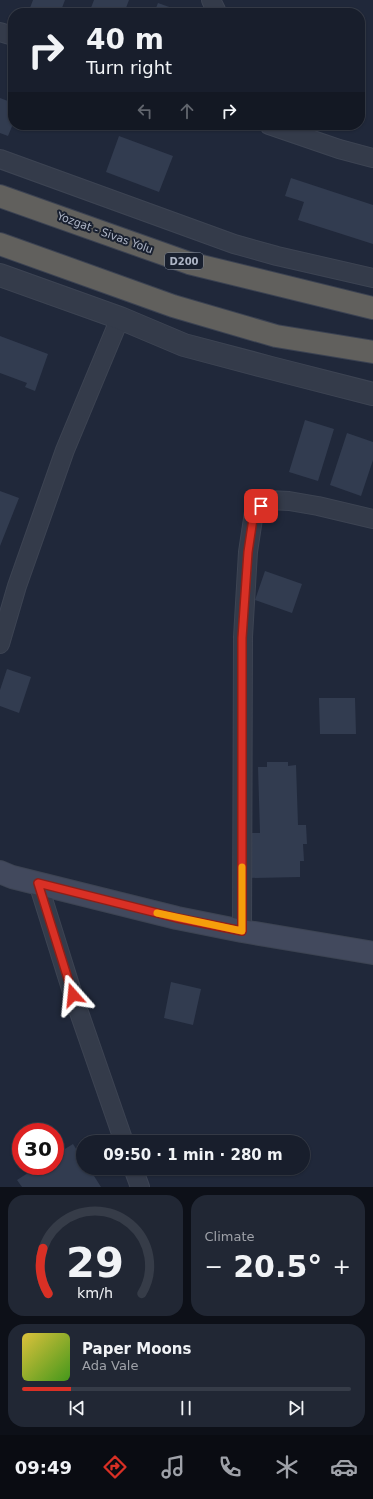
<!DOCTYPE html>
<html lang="en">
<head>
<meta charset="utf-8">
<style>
  body { margin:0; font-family:"DejaVu Sans",sans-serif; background:#212734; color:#f1f3f6; height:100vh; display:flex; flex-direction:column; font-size:15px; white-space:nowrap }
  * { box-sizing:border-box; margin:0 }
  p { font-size:13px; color:#9fa2a9 }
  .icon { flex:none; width:22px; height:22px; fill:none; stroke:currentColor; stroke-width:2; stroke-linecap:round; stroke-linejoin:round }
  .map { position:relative; height:1187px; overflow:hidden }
  .drawer { display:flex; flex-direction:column; gap:8px; padding:8px; background:#0d1018; flex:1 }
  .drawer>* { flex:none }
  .banner { position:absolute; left:8px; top:8px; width:357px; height:122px; border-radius:16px; box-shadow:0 1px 3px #0004,0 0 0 1px #363c48; background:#181e2c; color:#f1f3f6; overflow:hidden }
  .speed { position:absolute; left:12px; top:1123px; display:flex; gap:8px; font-size:20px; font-weight:700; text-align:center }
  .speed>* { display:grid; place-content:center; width:52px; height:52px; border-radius:50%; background:#181e2c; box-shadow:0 1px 3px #0004,0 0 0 1px #363c48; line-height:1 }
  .speed .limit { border:6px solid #d22; background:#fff; color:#111 }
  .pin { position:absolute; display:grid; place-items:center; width:34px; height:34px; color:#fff; margin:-17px; border-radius:8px; box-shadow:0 2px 6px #0006 }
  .me { position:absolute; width:44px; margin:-22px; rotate:342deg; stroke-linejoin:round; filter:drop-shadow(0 0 3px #0008) }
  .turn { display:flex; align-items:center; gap:14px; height:84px; padding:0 12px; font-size:18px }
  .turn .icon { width:52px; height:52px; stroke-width:2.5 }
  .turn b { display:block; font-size:28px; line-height:34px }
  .lanes { display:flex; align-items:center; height:38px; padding:0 12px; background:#0003; justify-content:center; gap:20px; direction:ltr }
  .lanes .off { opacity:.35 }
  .big { font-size:30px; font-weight:600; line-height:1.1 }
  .drawer .widget { flex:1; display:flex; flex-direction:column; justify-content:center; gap:6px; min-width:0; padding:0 14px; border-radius:16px; background:#212734 }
  .drawer .dial { align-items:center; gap:0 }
  .dial svg { height:104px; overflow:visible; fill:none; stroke:#363c48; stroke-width:7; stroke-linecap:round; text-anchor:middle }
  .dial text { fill:#f1f3f6; stroke:none }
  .song { display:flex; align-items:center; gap:12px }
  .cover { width:48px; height:48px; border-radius:6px; background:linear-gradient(135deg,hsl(50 70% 55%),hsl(100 70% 35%)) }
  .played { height:4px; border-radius:2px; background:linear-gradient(90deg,#d93025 15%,#363c48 15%) }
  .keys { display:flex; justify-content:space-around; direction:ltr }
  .heat { display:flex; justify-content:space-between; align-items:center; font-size:22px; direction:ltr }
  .drawer .tiles { flex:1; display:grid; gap:8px; grid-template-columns:1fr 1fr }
  .widget:last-child { grid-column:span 2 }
  .trip { position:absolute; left:76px; top:1135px; width:234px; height:40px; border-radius:20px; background:#181e2c; box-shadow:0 1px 3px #0004,0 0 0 1px #363c48; font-weight:600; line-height:40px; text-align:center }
  .dock { display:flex; height:64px; justify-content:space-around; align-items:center; background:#0a0c12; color:#9fa2a9 }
  .dock .icon { width:28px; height:28px }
  .dock .current { color:#d93025 }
  .dock b { font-size:18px; color:#f1f3f6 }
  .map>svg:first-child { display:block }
</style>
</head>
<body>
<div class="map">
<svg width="373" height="1187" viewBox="0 0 373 1187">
  <rect width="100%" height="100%" fill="#20283a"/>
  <path fill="#323c50" d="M33,0H65L60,13H28Z
    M94,0H129L124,13H89Z
    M158,3L186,13H154Z
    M0,98L13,103V124L8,136L0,133Z
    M119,136L173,156L159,192L106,172Z
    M291,178L373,205V244L298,220L304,202L285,196Z
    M0,336L48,354L35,391L25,387L27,383L0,373Z
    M305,420L334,429L318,481L289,472Z
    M347,433L373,442V460L361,496L330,485Z
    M0,491L19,498L0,546Z
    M265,571L302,584L292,613L255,600Z
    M7,669L31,677L19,713L0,706V690Z
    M319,698H355L356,734H320Z
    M267,762H288V766L296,765L298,825H306L307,844H303L304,861H300V877L248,878L247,833H260L258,767H267Z
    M171,982L201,989L193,1025L164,1018Z
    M73,1144L83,1160V1168H89L101,1187H22L17,1180L39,1166H55V1155Z"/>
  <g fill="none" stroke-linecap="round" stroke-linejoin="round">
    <defs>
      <path id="minor" d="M211,0L216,10L215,13
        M0,32L13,36
        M269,125L339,149L373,158
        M0,159L234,244L277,256L373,278
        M0,644L17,586L65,450L120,318
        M38,883L73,995L124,1142
        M242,931L243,637L248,552L254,512L268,500L289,501L318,506L373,519
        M133,1168L140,1187"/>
      <path id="tertiary" d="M0,275L120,318L184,345L271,368L373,394"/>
      <path id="secondary" d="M0,872L12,877L177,918L242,931L373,953"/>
      <path id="trunk" d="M0,196L189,263L373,308
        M0,244L173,306L276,336L373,352"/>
    </defs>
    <use href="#minor" stroke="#3d4453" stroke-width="20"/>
    <use href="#tertiary" stroke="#3d4453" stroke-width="24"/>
    <use href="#secondary" stroke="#3d4453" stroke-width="24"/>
    <use href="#trunk" stroke="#3b4252" stroke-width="24"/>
    <use href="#minor" stroke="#343b4a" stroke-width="18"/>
    <use href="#tertiary" stroke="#343b4a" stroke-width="22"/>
    <use href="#secondary" stroke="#42495d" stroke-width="22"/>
    <use href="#trunk" stroke="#61605d" stroke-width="22"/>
  </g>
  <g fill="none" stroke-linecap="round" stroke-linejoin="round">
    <defs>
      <path id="route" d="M73,995L38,883L177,918L242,931V638L248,552L254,512L261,506"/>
    </defs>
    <use href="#route" stroke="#8d1f18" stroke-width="10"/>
    <use href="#route" stroke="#d93025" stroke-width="7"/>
    <path stroke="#f59e0b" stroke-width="7" d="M157,913L242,931V867"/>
  </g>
  <g text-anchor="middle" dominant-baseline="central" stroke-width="4" stroke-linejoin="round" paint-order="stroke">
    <rect fill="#19202f" stroke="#818899" stroke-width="1" x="165" y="253" width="38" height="16" rx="3"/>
    <g font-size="10" font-weight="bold" fill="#aeb5c6">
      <text x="184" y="261">D200</text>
    </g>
    <g font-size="11" fill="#aeb5c6" stroke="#19202f">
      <text transform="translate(105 233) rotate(20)">Yozgat - Sivas Yolu</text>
    </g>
  </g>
</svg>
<div class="speed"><div class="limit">30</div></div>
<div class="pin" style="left:261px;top:506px;background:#d93025"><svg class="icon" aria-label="arrive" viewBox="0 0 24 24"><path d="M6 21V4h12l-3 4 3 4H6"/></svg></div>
<svg class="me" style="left:73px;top:995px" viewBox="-20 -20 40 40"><path d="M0-17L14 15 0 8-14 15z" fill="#d93025" stroke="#fff" stroke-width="4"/></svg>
<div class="trip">09:50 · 1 min · 280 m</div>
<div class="banner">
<div class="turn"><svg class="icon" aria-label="right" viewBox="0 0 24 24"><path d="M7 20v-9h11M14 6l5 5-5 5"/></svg><div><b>40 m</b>Turn right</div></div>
<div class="lanes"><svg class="icon off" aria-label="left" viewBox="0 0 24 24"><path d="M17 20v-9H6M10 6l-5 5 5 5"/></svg><svg class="icon off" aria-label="ahead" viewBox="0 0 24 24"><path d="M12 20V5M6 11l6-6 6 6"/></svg><svg class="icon" aria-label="right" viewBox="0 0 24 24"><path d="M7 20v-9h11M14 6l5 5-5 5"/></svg></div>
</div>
</div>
<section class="drawer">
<div class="tiles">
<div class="widget dial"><svg viewBox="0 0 100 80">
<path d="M14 69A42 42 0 1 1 86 69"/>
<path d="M14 69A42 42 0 0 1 10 34" stroke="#d93025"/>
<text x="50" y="56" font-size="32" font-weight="700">29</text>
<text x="50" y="72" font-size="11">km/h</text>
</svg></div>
<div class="widget"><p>Climate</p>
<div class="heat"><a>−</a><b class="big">20.5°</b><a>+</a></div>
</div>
<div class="widget">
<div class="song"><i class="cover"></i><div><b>Paper Moons</b><p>Ada Vale</p></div></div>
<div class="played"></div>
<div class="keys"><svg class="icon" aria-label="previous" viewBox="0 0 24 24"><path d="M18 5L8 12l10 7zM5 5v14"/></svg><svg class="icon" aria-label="pause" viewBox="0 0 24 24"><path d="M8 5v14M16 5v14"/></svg><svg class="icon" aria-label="next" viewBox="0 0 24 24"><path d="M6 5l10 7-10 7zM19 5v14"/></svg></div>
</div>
</div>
</section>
<nav class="dock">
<b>09:49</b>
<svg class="icon current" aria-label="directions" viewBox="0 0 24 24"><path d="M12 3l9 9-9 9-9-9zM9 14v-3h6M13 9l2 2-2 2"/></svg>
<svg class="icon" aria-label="music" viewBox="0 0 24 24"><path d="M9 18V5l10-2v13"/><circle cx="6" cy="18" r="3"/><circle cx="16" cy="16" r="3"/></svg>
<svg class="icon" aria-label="phone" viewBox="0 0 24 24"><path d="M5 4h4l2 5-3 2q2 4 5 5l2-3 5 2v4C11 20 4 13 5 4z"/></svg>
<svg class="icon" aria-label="climate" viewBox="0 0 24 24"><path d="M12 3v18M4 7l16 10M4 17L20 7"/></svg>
<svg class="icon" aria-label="car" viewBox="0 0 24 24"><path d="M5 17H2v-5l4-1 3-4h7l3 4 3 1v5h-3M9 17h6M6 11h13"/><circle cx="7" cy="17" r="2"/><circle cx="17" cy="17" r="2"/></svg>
</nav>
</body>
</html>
